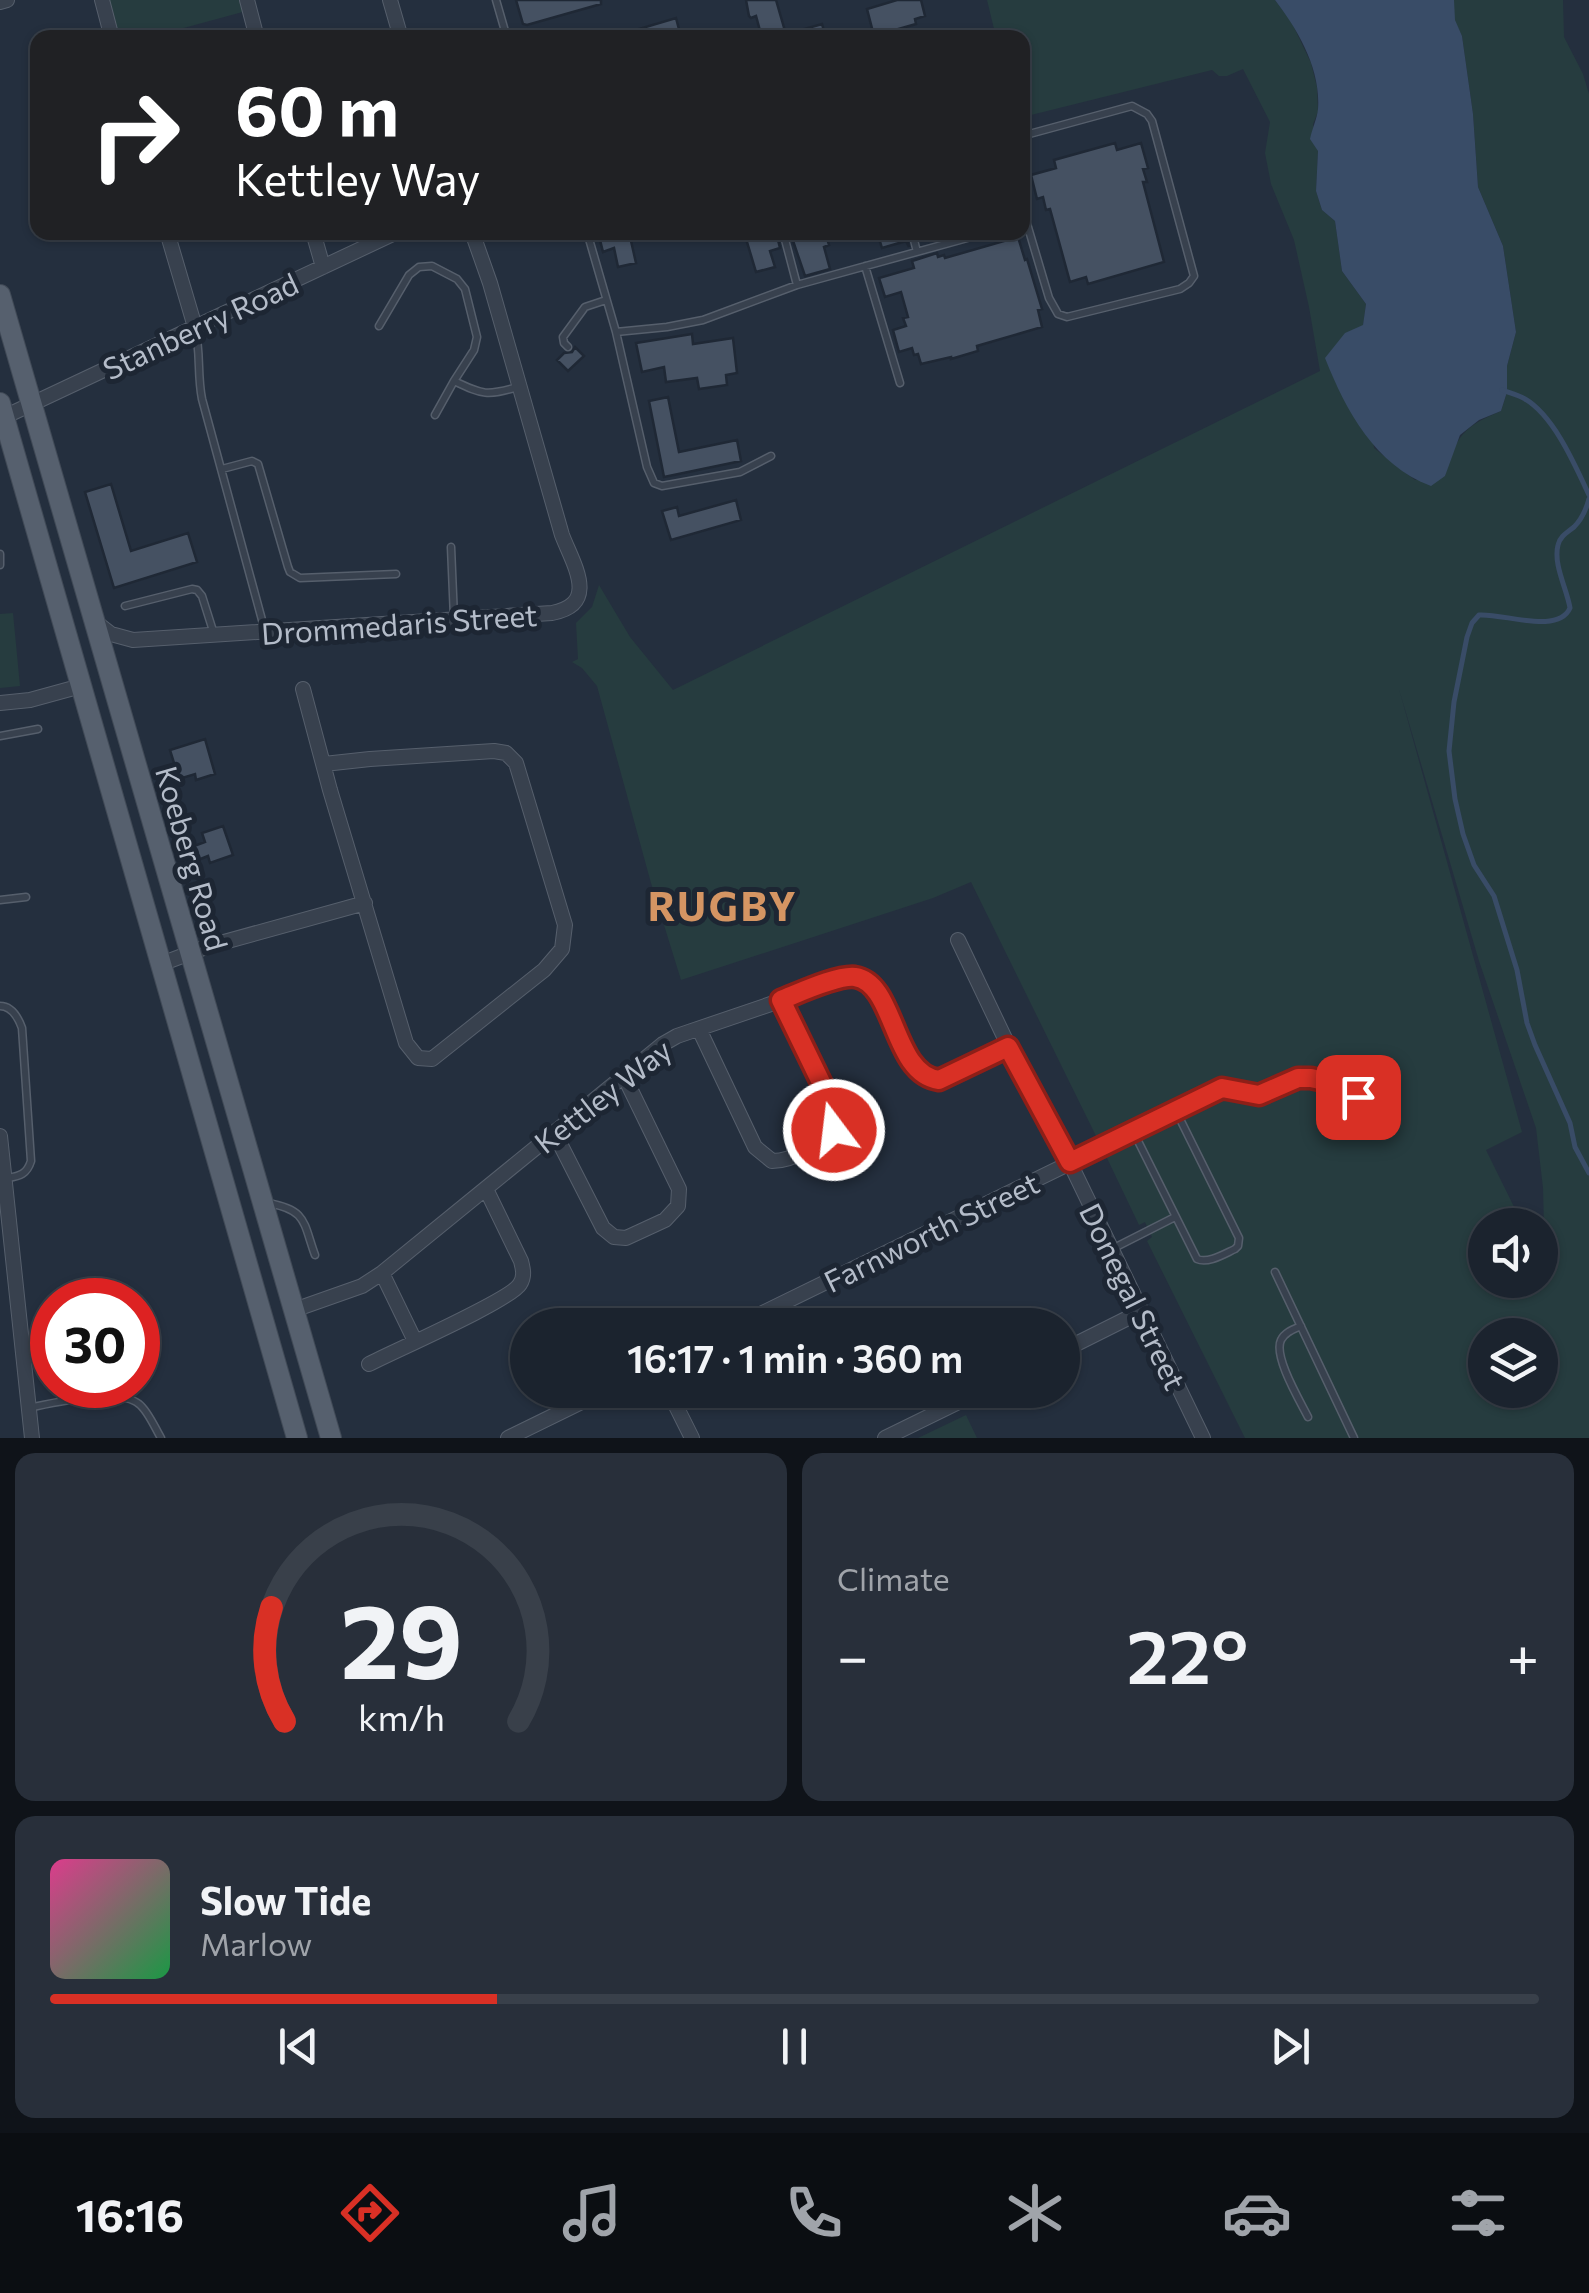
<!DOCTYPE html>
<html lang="en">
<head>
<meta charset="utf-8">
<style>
  body { margin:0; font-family:Commissioner,sans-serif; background:#282f3a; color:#f1f3f6; height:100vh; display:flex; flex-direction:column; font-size:38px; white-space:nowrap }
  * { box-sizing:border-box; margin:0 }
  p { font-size:32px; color:#a0a4aa }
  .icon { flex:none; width:55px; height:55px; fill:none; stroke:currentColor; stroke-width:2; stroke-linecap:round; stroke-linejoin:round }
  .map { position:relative; height:1438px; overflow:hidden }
  .details { display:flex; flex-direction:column; gap:15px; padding:15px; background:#0f1319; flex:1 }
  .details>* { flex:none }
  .banner { position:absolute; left:30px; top:30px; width:1000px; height:210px; border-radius:20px; box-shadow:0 2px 8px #0004,0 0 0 2px #39404a; background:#202124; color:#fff; overflow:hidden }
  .tools { position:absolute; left:1468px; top:1208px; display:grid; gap:20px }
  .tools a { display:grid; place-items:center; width:90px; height:90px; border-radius:50%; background:#1b232e; box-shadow:0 2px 8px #0004,0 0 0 2px #39404a; font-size:50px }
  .speed { position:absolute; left:30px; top:1278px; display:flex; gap:20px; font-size:50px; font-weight:700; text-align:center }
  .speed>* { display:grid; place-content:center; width:130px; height:130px; border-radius:50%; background:#1b232e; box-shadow:0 2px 8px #0004,0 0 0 2px #39404a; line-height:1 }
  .speed .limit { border:15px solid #d22; background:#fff; color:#111 }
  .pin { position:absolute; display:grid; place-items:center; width:85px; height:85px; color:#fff; margin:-42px; border-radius:20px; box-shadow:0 5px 15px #0006 }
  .me { position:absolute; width:110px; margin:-55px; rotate:345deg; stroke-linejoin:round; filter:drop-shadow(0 0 8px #0008) }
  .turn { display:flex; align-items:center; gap:35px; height:210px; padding:0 40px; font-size:45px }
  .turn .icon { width:130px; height:130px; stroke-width:2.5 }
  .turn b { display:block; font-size:70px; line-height:85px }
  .big { font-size:75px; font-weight:600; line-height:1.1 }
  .details .widget { flex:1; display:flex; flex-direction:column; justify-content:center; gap:15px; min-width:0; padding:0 35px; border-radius:20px; background:#282f3a }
  .details .dial { align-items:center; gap:0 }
  .dial svg { height:260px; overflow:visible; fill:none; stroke:#39404a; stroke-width:7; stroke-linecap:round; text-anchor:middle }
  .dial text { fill:#f1f3f6; stroke:none }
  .song { display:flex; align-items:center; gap:30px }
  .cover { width:120px; height:120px; border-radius:15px; background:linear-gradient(135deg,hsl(330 70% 55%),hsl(140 70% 35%)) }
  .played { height:10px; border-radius:5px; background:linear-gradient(90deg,#d93025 30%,#39404a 30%) }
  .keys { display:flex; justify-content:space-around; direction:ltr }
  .heat { display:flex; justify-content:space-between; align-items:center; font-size:55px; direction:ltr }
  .details .tiles { flex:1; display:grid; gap:15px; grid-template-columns:1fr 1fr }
  .widget:last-child { grid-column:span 2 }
  .trip { position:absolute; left:510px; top:1308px; width:570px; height:100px; border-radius:50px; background:#1b232e; box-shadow:0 2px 8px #0004,0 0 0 2px #39404a; font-weight:600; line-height:100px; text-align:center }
  .menu { display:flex; height:160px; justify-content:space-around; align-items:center; background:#0b0e12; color:#a0a4aa }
  .menu .icon { width:70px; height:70px }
  .menu .active { color:#d93025 }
  .menu b { font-size:45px; color:#f1f3f6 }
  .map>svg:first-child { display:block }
</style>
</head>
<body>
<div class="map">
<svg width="1589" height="1438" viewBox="0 0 1589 1438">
  <rect width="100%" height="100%" fill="#242f3e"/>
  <path fill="#263c3f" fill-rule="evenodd" d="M102,0H247L250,10L180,29L181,37H112Z
    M987,0H1275L1291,21L1311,63L1317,87L1318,112L1313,124L1318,151L1316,191L1322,210L1335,221L1342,271L1366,304L1363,326L1374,448L1415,480L1445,476C1456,436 1463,427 1501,411L1507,392V366L1516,332L1503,246L1478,187L1473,114L1462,36L1454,20V0H1563L1564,37L1583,74L1589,94V1438H1245L1147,1241L1152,1237L1145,1222L1139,1225L1106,1156L1109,1149L1103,1138H1097L971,882L933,898L681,980L651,883L597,686L582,668L572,662L578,659L576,623L592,607L599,585L630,637L673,690L1320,371L1309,307L1294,240L1271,184L1265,153L1270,122L1243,69L1227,76H1219L1212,70L1023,117L1022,38L996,37ZM1399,689L1479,961L1536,1128L1543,1188L1545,1268L1540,1260V1280H1485V1225H1523L1486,1150L1522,1132ZM1485,1335H1540V1390H1485Z
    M13,613L20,686L0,688V614Z
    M966,1415L977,1438H918Z"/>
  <path fill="#394c67" d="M1275,0H1454L1455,20L1462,36L1473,114L1478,187L1503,246L1516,332L1507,366V392L1501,411L1479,420L1460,435L1445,476L1431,486C1375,465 1346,411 1325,358L1345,333L1363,325L1366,304L1342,271L1335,221L1322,210L1316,191L1318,151L1310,139C1312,129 1317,119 1318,109C1321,69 1298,30 1275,0Z"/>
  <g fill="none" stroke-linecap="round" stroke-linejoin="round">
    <path stroke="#394c67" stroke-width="5" d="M1502,390C1510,393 1519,395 1525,399C1554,416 1575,465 1589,495
      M1589,499C1586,510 1582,519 1574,527C1568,532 1560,536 1558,545C1553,565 1567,589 1570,608C1558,635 1503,613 1479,615L1472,623L1467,637L1454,702L1449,751L1455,799L1463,834L1474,865L1494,896L1517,970L1527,1023L1535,1045L1570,1123L1575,1147L1589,1173"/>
  </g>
  <path fill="#455162" stroke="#1f2835" stroke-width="2.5" d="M516,0H601V4L527,25L523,24Z
    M746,0H776L787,38H762L756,16L751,18L749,16Z
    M897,0H921L925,16L915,19L916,24L874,36L867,9Z
    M676,18L680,33L665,38H623L622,34Z
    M822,24L826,38H787V34Z
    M1115,143L1117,150L1141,143L1148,168L1143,169L1147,182H1143L1164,262L1088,284L1086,277L1070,282L1050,209L1046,210L1043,197L1037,199L1031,175L1056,168L1054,160Z
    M598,232H629L636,263L618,267L614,248L603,252Z
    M744,232H776L780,248L770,251L775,267L756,272Z
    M790,232H825L829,245L824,247L830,269L805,276Z
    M877,232H905L909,247L906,241L882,248Z
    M1018,237L1025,260L1027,259L1042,309L1038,310L1042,327L977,346L978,351L951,359V357L921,364L918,354L914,355L912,348L899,352L893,330L906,326L903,318L908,317L901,292L885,297L879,278L914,268L912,261L937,253L938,257L944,255L945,258Z
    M692,334L693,344L733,338L737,373L726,375L727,385L699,389L697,378L666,382L664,367L642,372L636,343Z
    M575,347L584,356L568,371L557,360L564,353L572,352Z
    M668,397L679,452L737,440L741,461L664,477L649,401Z
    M111,484L131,551L188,533L197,562L114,588L85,492Z
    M736,500L741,520L671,540L662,511L677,507L679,516Z
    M205,739L215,774L196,780L195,774L179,779L170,750Z
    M223,826L233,855L210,863L208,856L198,860L194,846L205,842L202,833Z"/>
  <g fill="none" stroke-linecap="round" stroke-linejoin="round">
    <defs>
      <path id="lane" d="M496,0L507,38
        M1022,136L1132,106L1147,114L1152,121L1194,276L1189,283L1180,289L1067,317L1058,314L1049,298L1022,207
        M587,232L616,332L647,467L654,483L662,486L740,472L771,456
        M783,232L797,285
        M912,232L917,252
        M865,266L900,383
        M379,326L409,275L419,267L432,266L457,279L465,289L477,337L474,350L454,381
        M195,328C201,353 197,374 202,399L265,631
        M616,332L667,327L703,320L797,285L989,232
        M568,347L564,343L563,337L585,307L606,300
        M435,415L454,381C484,395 486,396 518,387
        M222,469L252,461L258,464L288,567L290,572L300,578L396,574
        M451,547L454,618
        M0,554V565
        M125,606L192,589L197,590L202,596L214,634
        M0,736L38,729
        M0,900L26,897
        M0,1006C12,1006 18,1017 22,1028L31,1161C27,1174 20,1176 8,1178
        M1134,1133L1197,1259C1208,1264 1224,1254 1235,1249L1238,1246L1239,1238L1176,1111
        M1071,1162L1222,1088L1259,1095L1298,1077L1324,1080L1349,1090L1367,1105L1385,1134
        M268,1203C307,1210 303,1222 315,1255
        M1112,1249L1175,1217
        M1275,1272L1354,1438
        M1301,1326C1294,1329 1285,1332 1281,1340C1273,1356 1300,1401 1308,1417
        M28,1408C53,1403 119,1387 139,1404C148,1411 155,1428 161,1438"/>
      <path id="street" d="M102,0L112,38
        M247,0L257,38
        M390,0L401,38
        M0,2L7,0
        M167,232L195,327
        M313,232L323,267
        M4,417L397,232
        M93,620L111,634L133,640L552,613C600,604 573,564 562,535L490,283L472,232
        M303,689L330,790L406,1043L418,1058L432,1059L544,970L562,949L565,925L516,763L506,753L494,751L370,759L324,764
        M0,703L30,700L81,686
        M958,940L1009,1047L1070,1163L1203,1438
        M161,964L206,947L365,903
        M699,1029L755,1147L772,1161C784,1161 793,1157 804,1152C823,1142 840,1134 834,1109L781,1000
        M554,1132L603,1228L614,1237L626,1238L665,1220L678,1206L679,1189L624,1076
        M0,1136L32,1438
        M382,1273L415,1341
        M294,1310L362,1286L382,1273L663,1044L677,1036L850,977C900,981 889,1074 939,1079L1009,1047
        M738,1325L1070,1163
        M1062,1351L1142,1311
        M369,1364C394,1351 511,1300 520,1284C525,1276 523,1269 521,1261L486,1189
        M668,1390L692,1438
        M508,1438L606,1390
        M885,1438L983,1390"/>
      <path id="primary" d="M0,295L331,1438
        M0,403L297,1438"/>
    </defs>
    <use href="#lane" stroke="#565f6c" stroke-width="9"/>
    <use href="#street" stroke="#565f6c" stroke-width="16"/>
    <use href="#primary" stroke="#414a57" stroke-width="22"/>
    <use href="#lane" stroke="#38414e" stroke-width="6"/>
    <use href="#street" stroke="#38414e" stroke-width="14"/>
    <use href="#primary" stroke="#56606e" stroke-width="20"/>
  </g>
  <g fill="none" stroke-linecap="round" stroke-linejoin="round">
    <defs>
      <path id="route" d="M834,1130L837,1120L834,1109L781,1000C799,993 837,975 855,977C896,983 892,1074 939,1080L1008,1047L1070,1162L1222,1088L1259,1095L1298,1078H1311L1337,1084L1358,1097"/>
    </defs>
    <use href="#route" stroke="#8d1f18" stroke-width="25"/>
    <use href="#route" stroke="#d93025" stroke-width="18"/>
  </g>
  <g text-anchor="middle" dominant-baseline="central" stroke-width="10" stroke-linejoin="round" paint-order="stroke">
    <g font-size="30" fill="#b4bcc9" stroke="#1d2633">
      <text transform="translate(200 325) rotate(-25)">Stanberry Road</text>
      <text transform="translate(399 623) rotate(-4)">Drommedaris Street</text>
      <text transform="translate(193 858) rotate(74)">Koeberg Road</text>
      <text transform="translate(602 1095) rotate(-38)">Kettley Way</text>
      <text transform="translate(931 1231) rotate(-26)">Farnworth Street</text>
      <text transform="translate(1134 1296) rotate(64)">Donegal Street</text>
    </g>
    <g font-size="40" font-weight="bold" letter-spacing="2.5" fill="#d59563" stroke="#1d2633">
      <text x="723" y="904">RUGBY</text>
    </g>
  </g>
</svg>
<div class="tools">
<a><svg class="icon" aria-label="sound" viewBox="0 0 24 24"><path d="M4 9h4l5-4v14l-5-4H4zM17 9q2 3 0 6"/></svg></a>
<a><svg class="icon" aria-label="layers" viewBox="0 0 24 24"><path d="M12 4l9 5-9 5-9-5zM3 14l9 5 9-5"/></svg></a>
</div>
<div class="speed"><div class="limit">30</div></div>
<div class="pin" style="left:1358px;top:1097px;background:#d93025"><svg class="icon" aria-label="arrive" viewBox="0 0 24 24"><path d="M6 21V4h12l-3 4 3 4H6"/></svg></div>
<svg class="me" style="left:834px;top:1130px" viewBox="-20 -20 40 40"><circle r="17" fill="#d93025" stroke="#fff" stroke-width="3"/><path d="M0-11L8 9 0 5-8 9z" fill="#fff"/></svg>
<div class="trip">16:17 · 1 min · 360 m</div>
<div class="banner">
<div class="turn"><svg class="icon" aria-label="right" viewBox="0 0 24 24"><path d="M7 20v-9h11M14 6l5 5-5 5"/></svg><div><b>60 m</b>Kettley Way</div></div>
</div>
</div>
<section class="details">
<div class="tiles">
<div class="widget dial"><svg viewBox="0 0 100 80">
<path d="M14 69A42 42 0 1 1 86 69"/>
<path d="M14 69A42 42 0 0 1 10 34" stroke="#d93025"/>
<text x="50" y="56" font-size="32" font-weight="700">29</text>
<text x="50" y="72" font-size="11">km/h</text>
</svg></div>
<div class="widget"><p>Climate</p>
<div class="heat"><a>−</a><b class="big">22°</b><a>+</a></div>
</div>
<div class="widget">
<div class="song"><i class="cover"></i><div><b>Slow Tide</b><p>Marlow</p></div></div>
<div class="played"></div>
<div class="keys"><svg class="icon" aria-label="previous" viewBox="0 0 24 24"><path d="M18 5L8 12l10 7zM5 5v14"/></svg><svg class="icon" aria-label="pause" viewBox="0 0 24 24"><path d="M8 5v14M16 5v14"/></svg><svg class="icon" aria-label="next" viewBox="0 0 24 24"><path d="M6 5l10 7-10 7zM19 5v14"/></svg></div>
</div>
</div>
</section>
<nav class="menu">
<b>16:16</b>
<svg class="icon active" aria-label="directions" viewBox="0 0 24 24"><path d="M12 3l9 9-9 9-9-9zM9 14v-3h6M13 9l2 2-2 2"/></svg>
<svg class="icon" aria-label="music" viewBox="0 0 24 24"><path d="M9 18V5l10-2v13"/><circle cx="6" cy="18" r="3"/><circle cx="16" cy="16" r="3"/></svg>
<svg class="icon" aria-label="phone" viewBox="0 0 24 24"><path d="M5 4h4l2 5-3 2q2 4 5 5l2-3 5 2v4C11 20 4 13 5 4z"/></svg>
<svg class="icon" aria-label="climate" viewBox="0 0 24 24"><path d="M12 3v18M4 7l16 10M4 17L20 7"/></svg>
<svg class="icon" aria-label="car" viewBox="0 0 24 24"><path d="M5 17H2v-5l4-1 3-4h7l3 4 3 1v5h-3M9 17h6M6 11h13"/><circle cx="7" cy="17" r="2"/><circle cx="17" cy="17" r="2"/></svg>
<svg class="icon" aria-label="filters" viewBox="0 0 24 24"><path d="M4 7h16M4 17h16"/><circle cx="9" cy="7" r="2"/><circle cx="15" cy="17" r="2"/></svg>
</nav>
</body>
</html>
